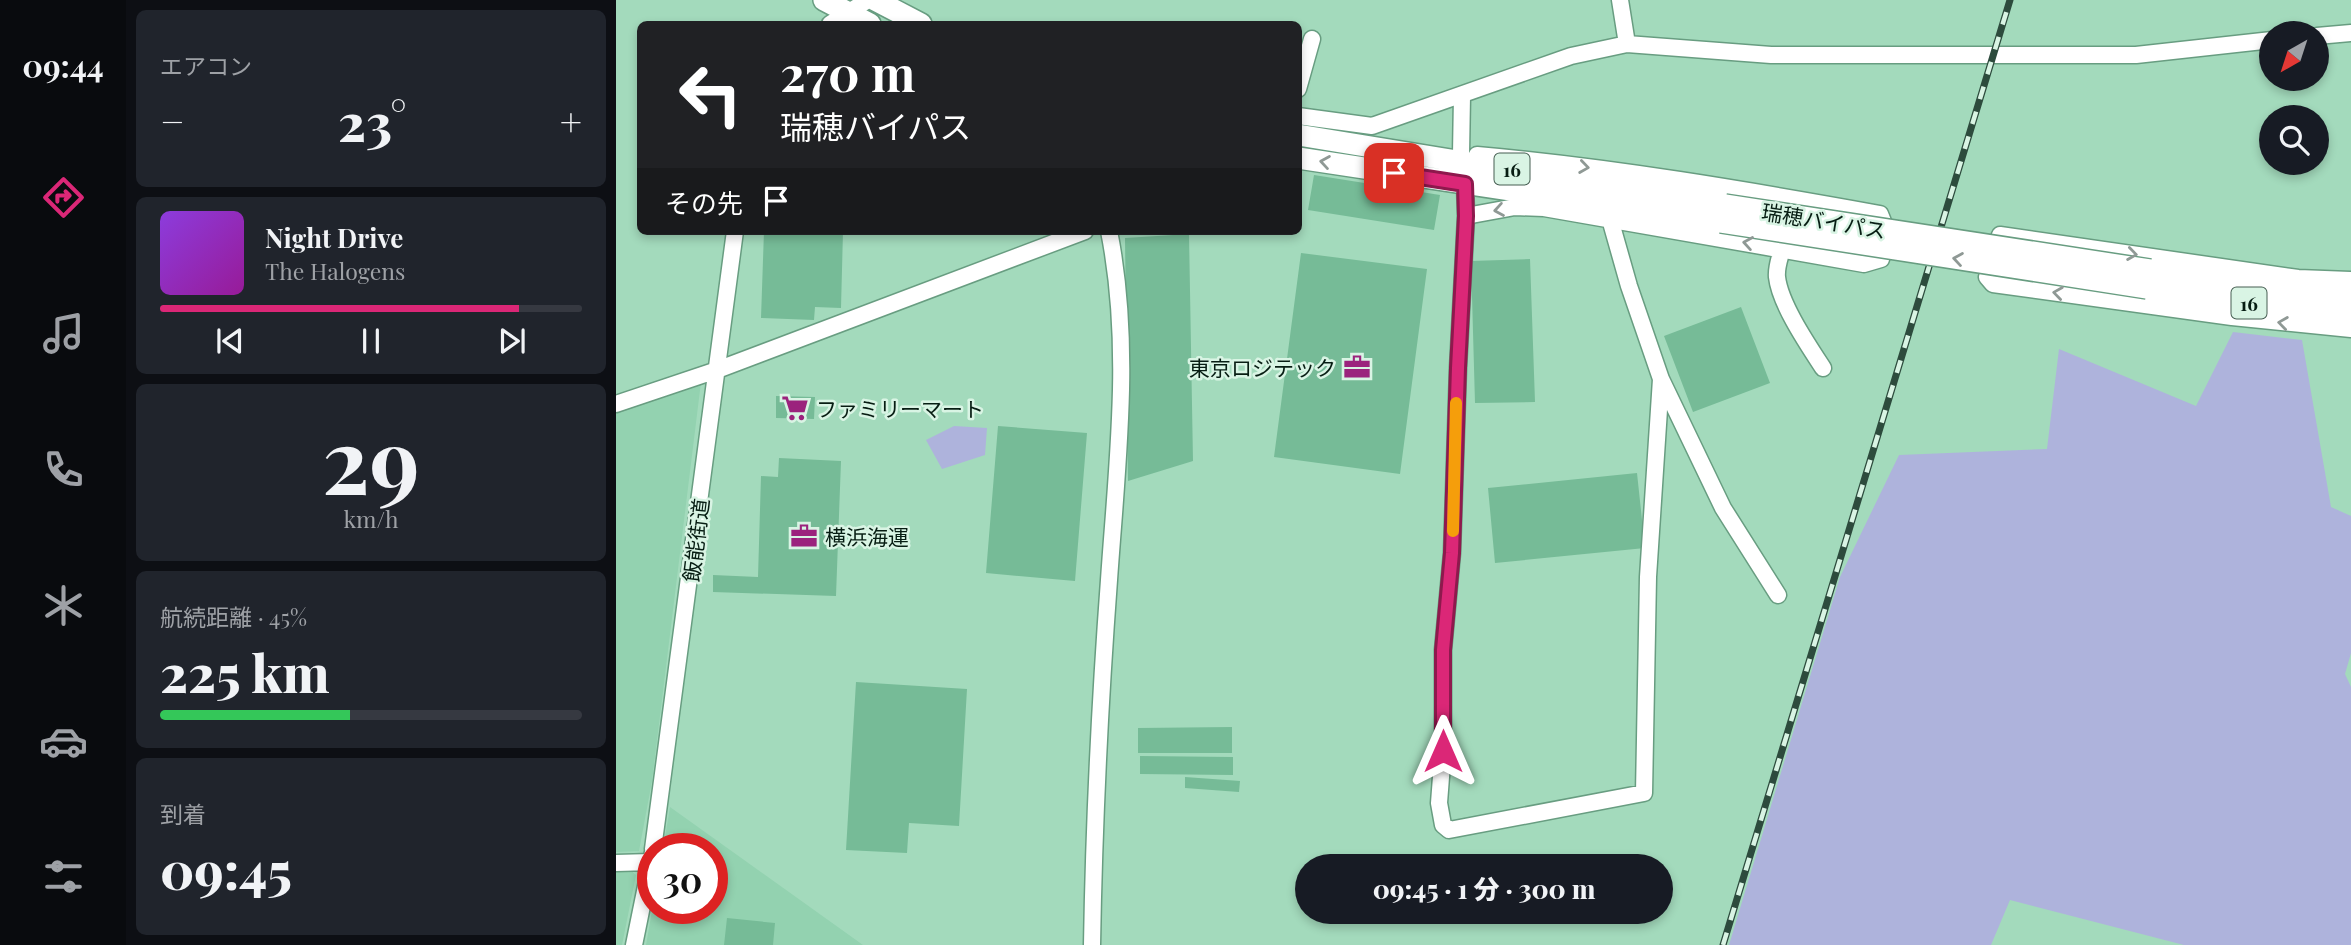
<!DOCTYPE html>
<html lang="ja">
<head>
<meta charset="utf-8">
<style>
  body { margin:0; font-family:"Playfair Display","Noto Sans JP",serif; background:#20242c; color:#f1f3f6; height:100vh; display:flex; flex-direction:column; font-size:26px; white-space:nowrap }
  * { box-sizing:border-box; margin:0 }
  p { font-size:23px; color:#9ea1a6 }
  .icon { flex:none; width:38px; height:38px; fill:none; stroke:currentColor; stroke-width:2; stroke-linecap:round; stroke-linejoin:round }
  .map { position:relative; flex:1; overflow:hidden }
  .side { display:flex; flex-direction:column; gap:10px; padding:10px; background:#0d0f14; width:490px }
  .side>* { flex:none }
  .top-card { position:absolute; left:21px; top:21px; width:665px; height:214px; border-radius:10px; box-shadow:0 4px 10px #0003; background:#202124; color:#fff; overflow:hidden }
  .needle { width:46px; rotate:219deg }
  .tools { position:absolute; left:1643px; top:21px; display:grid; gap:14px }
  .tools a { display:grid; place-items:center; width:70px; height:70px; border-radius:50%; background:#171b24; box-shadow:0 4px 10px #0003; font-size:35px }
  .speed { position:absolute; left:21px; top:833px; display:flex; gap:14px; font-size:35px; font-weight:700; text-align:center }
  .speed>* { display:grid; place-content:center; width:91px; height:91px; border-radius:50%; background:#171b24; box-shadow:0 4px 10px #0003; line-height:1 }
  .speed .limit { border:10px solid #d22; background:#fff; color:#111 }
  .pin { position:absolute; display:grid; place-items:center; width:60px; height:60px; color:#fff; margin:-30px; border-radius:14px; box-shadow:0 4px 10px #0006 }
  .me { position:absolute; width:77px; margin:-38px; rotate:0deg; stroke-linejoin:round; filter:drop-shadow(0 0 5px #0008) }
  .turn { display:flex; align-items:center; gap:24px; height:147px; padding:0 28px; font-size:32px }
  .turn .icon { width:91px; height:91px; stroke-width:2.5 }
  .turn b { display:block; font-size:49px; line-height:60px }
  .then { display:flex; align-items:center; height:66px; padding:0 28px; background:#0003; gap:14px; font-size:26px }
  .big { font-size:52px; font-weight:800; line-height:1.1 }
  .side .tile { flex:1; display:flex; flex-direction:column; justify-content:center; gap:10px; min-width:0; padding:0 24px; border-radius:10px; background:#20242c }
  .side .dial { align-items:center; gap:0 }
  .dial b { font-size:91px; line-height:1 }
  .song { display:flex; align-items:center; gap:21px }
  .cover { width:84px; height:84px; border-radius:10px; background:linear-gradient(135deg,hsl(270 70% 55%),hsl(300 70% 35%)) }
  .played { height:7px; border-radius:4px; background:linear-gradient(90deg,#db2777 85%,#363941 85%) }
  .keys { display:flex; justify-content:space-around; direction:ltr }
  .heat { display:flex; justify-content:space-between; align-items:center; font-size:38px; direction:ltr }
  .charge { height:10px; border-radius:5px; background:linear-gradient(90deg,#34c759 45%,#363941 0) }
  .trip { position:absolute; left:679px; top:854px; width:378px; height:70px; border-radius:35px; background:#171b24; box-shadow:0 4px 10px #0003; font-weight:800; line-height:70px; text-align:center }
  main { display:flex; flex:1; min-height:0 }
  .dock { display:flex; flex-direction:column; width:126px; justify-content:space-around; align-items:center; background:#090b0e; color:#9ea1a6 }
  .dock .icon { width:49px; height:49px }
  .dock .selected { color:#db2777 }
  .dock b { font-size:32px; color:#f1f3f6 }
  .map>svg:first-child { display:block }
</style>
</head>
<body>
<main>
<nav class="dock">
<b>09:44</b>
<svg class="icon selected" aria-label="directions" viewBox="0 0 24 24"><path d="M12 3l9 9-9 9-9-9zM9 14v-3h6M13 9l2 2-2 2"/></svg>
<svg class="icon" aria-label="music" viewBox="0 0 24 24"><path d="M9 18V5l10-2v13"/><circle cx="6" cy="18" r="3"/><circle cx="16" cy="16" r="3"/></svg>
<svg class="icon" aria-label="phone" viewBox="0 0 24 24"><path d="M5 4h4l2 5-3 2q2 4 5 5l2-3 5 2v4C11 20 4 13 5 4z"/></svg>
<svg class="icon" aria-label="climate" viewBox="0 0 24 24"><path d="M12 3v18M4 7l16 10M4 17L20 7"/></svg>
<svg class="icon" aria-label="car" viewBox="0 0 24 24"><path d="M5 17H2v-5l4-1 3-4h7l3 4 3 1v5h-3M9 17h6M6 11h13"/><circle cx="7" cy="17" r="2"/><circle cx="17" cy="17" r="2"/></svg>
<svg class="icon" aria-label="filters" viewBox="0 0 24 24"><path d="M4 7h16M4 17h16"/><circle cx="9" cy="7" r="2"/><circle cx="15" cy="17" r="2"/></svg>
</nav>
<section class="side">
<div class="tile"><p>エアコン</p>
<div class="heat"><a>−</a><b class="big">23°</b><a>+</a></div>
</div>
<div class="tile">
<div class="song"><i class="cover"></i><div><b>Night Drive</b><p>The Halogens</p></div></div>
<div class="played"></div>
<div class="keys"><svg class="icon" aria-label="previous" viewBox="0 0 24 24"><path d="M18 5L8 12l10 7zM5 5v14"/></svg><svg class="icon" aria-label="pause" viewBox="0 0 24 24"><path d="M8 5v14M16 5v14"/></svg><svg class="icon" aria-label="next" viewBox="0 0 24 24"><path d="M6 5l10 7-10 7zM19 5v14"/></svg></div>
</div>
<div class="tile dial"><b>29</b><p>km/h</p></div>
<div class="tile"><p>航続距離 · 45%</p><b class="big">225 km</b><div class="charge"></div></div>
<div class="tile"><p>到着</p><b class="big">09:45</b></div>
</section>
<div class="map">
<svg width="1735" height="945" viewBox="0 0 1735 945">
  <rect width="100%" height="100%" fill="#a3dabc"/>
  <path fill="#93d2b0" d="M85,382L36,781L23,851L0,852V411Z
    M54,807L247,945H30L37,905V908H96V849H47Z
    M13,869L20,875L6,945H0V870Z"/>
  <path fill="#aeb3dc" d="M1617,332L1686,340L1715,507L1735,516V653L1729,674L1735,687V945H1568L1394,900L1375,945H1113L1224,577L1283,455L1431,449L1443,349L1580,406Z
    M338,426L371,428L369,455L326,469L310,440Z"/>
  <path fill="#76bb97" d="M698,175L824,195L818,230L692,210Z
    M148,231H227L225,308L199,307L198,320L145,318Z
    M573,234L577,461L512,481L509,238Z
    M685,253L811,269L784,474L658,457Z
    M914,259L919,402L859,403L855,261Z
    M1125,307L1154,383L1077,412L1048,336Z
    M160,396L199,397L198,419L160,418Z
    M382,426L471,433L459,581L370,573Z
    M163,458L225,461L220,596L97,592V575L142,577L145,476L162,477Z
    M1021,473L1029,548L879,563L872,488Z
    M240,682L351,689L343,826L293,823L291,853L230,850Z
    M616,727V753H522V728Z
    M524,756L617,757V775L524,774Z
    M569,777L624,781L623,792L569,788Z
    M111,918L159,923L157,945H108Z"/>
  <g fill="none" stroke-linecap="round" stroke-linejoin="round">
    <defs>
      <path id="minor" d="M1004,0L1011,44
        M214,24L252,0
        M1701,36L1735,33
        M682,89L696,39
        M682,116L756,126L955,56L1011,44L1155,55H1520L1656,40
        M845,154L846,96
        M849,184L850,216L842,368L836,553L827,650V751L823,803L827,825L833,830L1028,793L1032,577L1045,379
        M850,216L899,207L928,208L1248,264L1265,259L1272,234L1264,214C1131,190 996,167 861,155
        M994,219L1013,286L1045,379L1107,508L1162,595
        M1166,249C1164,258 1160,267 1161,277C1164,304 1192,345 1207,368
        M1735,280L1682,278L1384,235L1371,277L1377,284L1616,317L1735,329
        M0,404L101,370L469,231
        M37,849L119,231
        M0,863L35,862
        M18,945L37,852
        M476,945C478,823 484,701 493,580C501,464 516,346 493,231"/>
      <path id="highway" d="M208,0L254,24
        M259,0L305,24
        M682,135L1109,205
        M682,158L1105,222
        M1534,270L1656,289L1735,294
        M1531,288L1635,304L1735,314"/>
    </defs>
    <use href="#minor" stroke="#689d81" stroke-width="19"/>
    <use href="#highway" stroke="#689d81" stroke-width="24"/>
    <use href="#minor" stroke="#fff" stroke-width="16"/>
    <use href="#highway" stroke="#fff" stroke-width="21"/>
    <defs>
      <path id="rail" d="M1107,945L1394,0"/>
    </defs>
    <use href="#rail" stroke="#2d4b3d" stroke-width="7"/>
    <use href="#rail" stroke="#d9f4e4" stroke-width="4.5" stroke-dasharray="13" stroke-linecap="butt"/>
    <defs>
      <path id="highway-bridge" d="M1109,205L1534,270
        M1105,222L1531,288"/>
    </defs>
    <use href="#highway-bridge" stroke="#689d81" stroke-width="24" stroke-linecap="butt"/>
    <use href="#highway-bridge" stroke="#fff" stroke-width="21"/>
  </g>
  <defs><path id="oneway-chevron" d="M-2-3.5L2.5 0L-2 3.5" fill="none" stroke-width="1.6" stroke-linecap="round" stroke-linejoin="round" transform="scale(1.75)"/></defs>
  <g stroke="#8f9995">
    <use href="#oneway-chevron" transform="translate(709 162) rotate(-171)"/>
    <use href="#oneway-chevron" transform="translate(968 167) rotate(8)"/>
    <use href="#oneway-chevron" transform="translate(883 210) rotate(170)"/>
    <use href="#oneway-chevron" transform="translate(1132 243) rotate(-170)"/>
    <use href="#oneway-chevron" transform="translate(1516 254) rotate(8)"/>
    <use href="#oneway-chevron" transform="translate(1342 259) rotate(-171)"/>
    <use href="#oneway-chevron" transform="translate(1442 293) rotate(-172)"/>
    <use href="#oneway-chevron" transform="translate(1667 323) rotate(-172)"/>
  </g>
  <g fill="none" stroke-linecap="round" stroke-linejoin="round">
    <defs>
      <path id="route" d="M778,173L849,184L850,216L842,368L836,553L827,650V751"/>
    </defs>
    <use href="#route" stroke="#8e194d" stroke-width="18"/>
    <use href="#route" stroke="#db2777" stroke-width="12"/>
    <path stroke="#f59e0b" stroke-width="12" d="M837,531L840,403"/>
  </g>
  <defs>
    <symbol id="office-bare" viewBox="-9 -9 18 18"><path d="M-6-3h4V-5.5h4V-3h4V5H-6ZM-1-4.5V-3h2v-1.5ZM-6 0V1H6V0Z" fill="#9b237d" stroke="#d9f4e4" stroke-width="2.5" paint-order="stroke"/></symbol>
    <symbol id="supermarket-bare" viewBox="-9 -9 18 18"><path d="M-6-5.5h2.5l.6 2H6L4.5 2H-2.5L-4.4-4H-6ZM-1.5 3.2a1.3 1.3 0 1 0 .1 0ZM3 3.2a1.3 1.3 0 1 0 .1 0Z" fill="#9b237d" stroke="#d9f4e4" stroke-width="2.5" paint-order="stroke"/></symbol>
  </defs>
  <g fill-rule="evenodd">
    <use href="#office-bare" x="722" y="348" width="38" height="38"/>
    <use href="#supermarket-bare" x="160" y="389" width="38" height="38"/>
    <use href="#office-bare" x="169" y="517" width="38" height="38"/>
  </g>
  <g text-anchor="middle" dominant-baseline="central" stroke-width="5" stroke-linejoin="round" paint-order="stroke">
    <g fill="#d9f4e4" stroke="#465e52" stroke-width="2">
      <rect x="878.5" y="153.5" width="35" height="31" rx="5"/>
      <rect x="1615.5" y="287.5" width="35" height="31" rx="5"/>
    </g>
    <g font-size="19" font-weight="bold" fill="#071d13">
      <text x="896" y="169">16</text>
      <text x="1633" y="303">16</text>
    </g>
    <g font-size="21" fill="#071d13" stroke="#d9f4e4">
      <text transform="translate(1208 220) rotate(9)">瑞穂バイパス</text>
      <text transform="translate(79 540) rotate(-83)">飯能街道</text>
    </g>
    <g font-size="21" fill="#071d13" stroke="#d9f4e4" text-anchor="start">
      <text x="720" y="367" text-anchor="end">東京ロジテック</text>
      <text x="200" y="408">ファミリーマート</text>
      <text x="209" y="536">横浜海運</text>
    </g>
  </g>
</svg>
<div class="tools">
<a><svg class="needle" viewBox="-14 -14 28 28"><path d="M0-13l5 13h-10z" fill="#e53935"/><path d="M0 13l5-13h-10z" fill="#9ea1a6"/></svg></a>
<a><svg class="icon" aria-label="search" viewBox="0 0 24 24"><circle cx="10" cy="10" r="6"/><path d="M15 15l6 6"/></svg></a>
</div>
<div class="speed"><div class="limit">30</div></div>
<div class="pin" style="left:778px;top:173px;background:#d93025"><svg class="icon" aria-label="arrive" viewBox="0 0 24 24"><path d="M6 21V4h12l-3 4 3 4H6"/></svg></div>
<svg class="me" style="left:827px;top:751px" viewBox="-20 -20 40 40"><path d="M0-17L14 15 0 8-14 15z" fill="#db2777" stroke="#fff" stroke-width="4"/></svg>
<div class="trip">09:45 · 1 分 · 300 m</div>
<div class="top-card">
<div class="turn"><svg class="icon" aria-label="left" viewBox="0 0 24 24"><path d="M17 20v-9H6M10 6l-5 5 5 5"/></svg><div><b>270 m</b>瑞穂バイパス</div></div>
<div class="then">その先<svg class="icon" aria-label="arrive" viewBox="0 0 24 24"><path d="M6 21V4h12l-3 4 3 4H6"/></svg></div>
</div>
</div>
</main>
</body>
</html>
